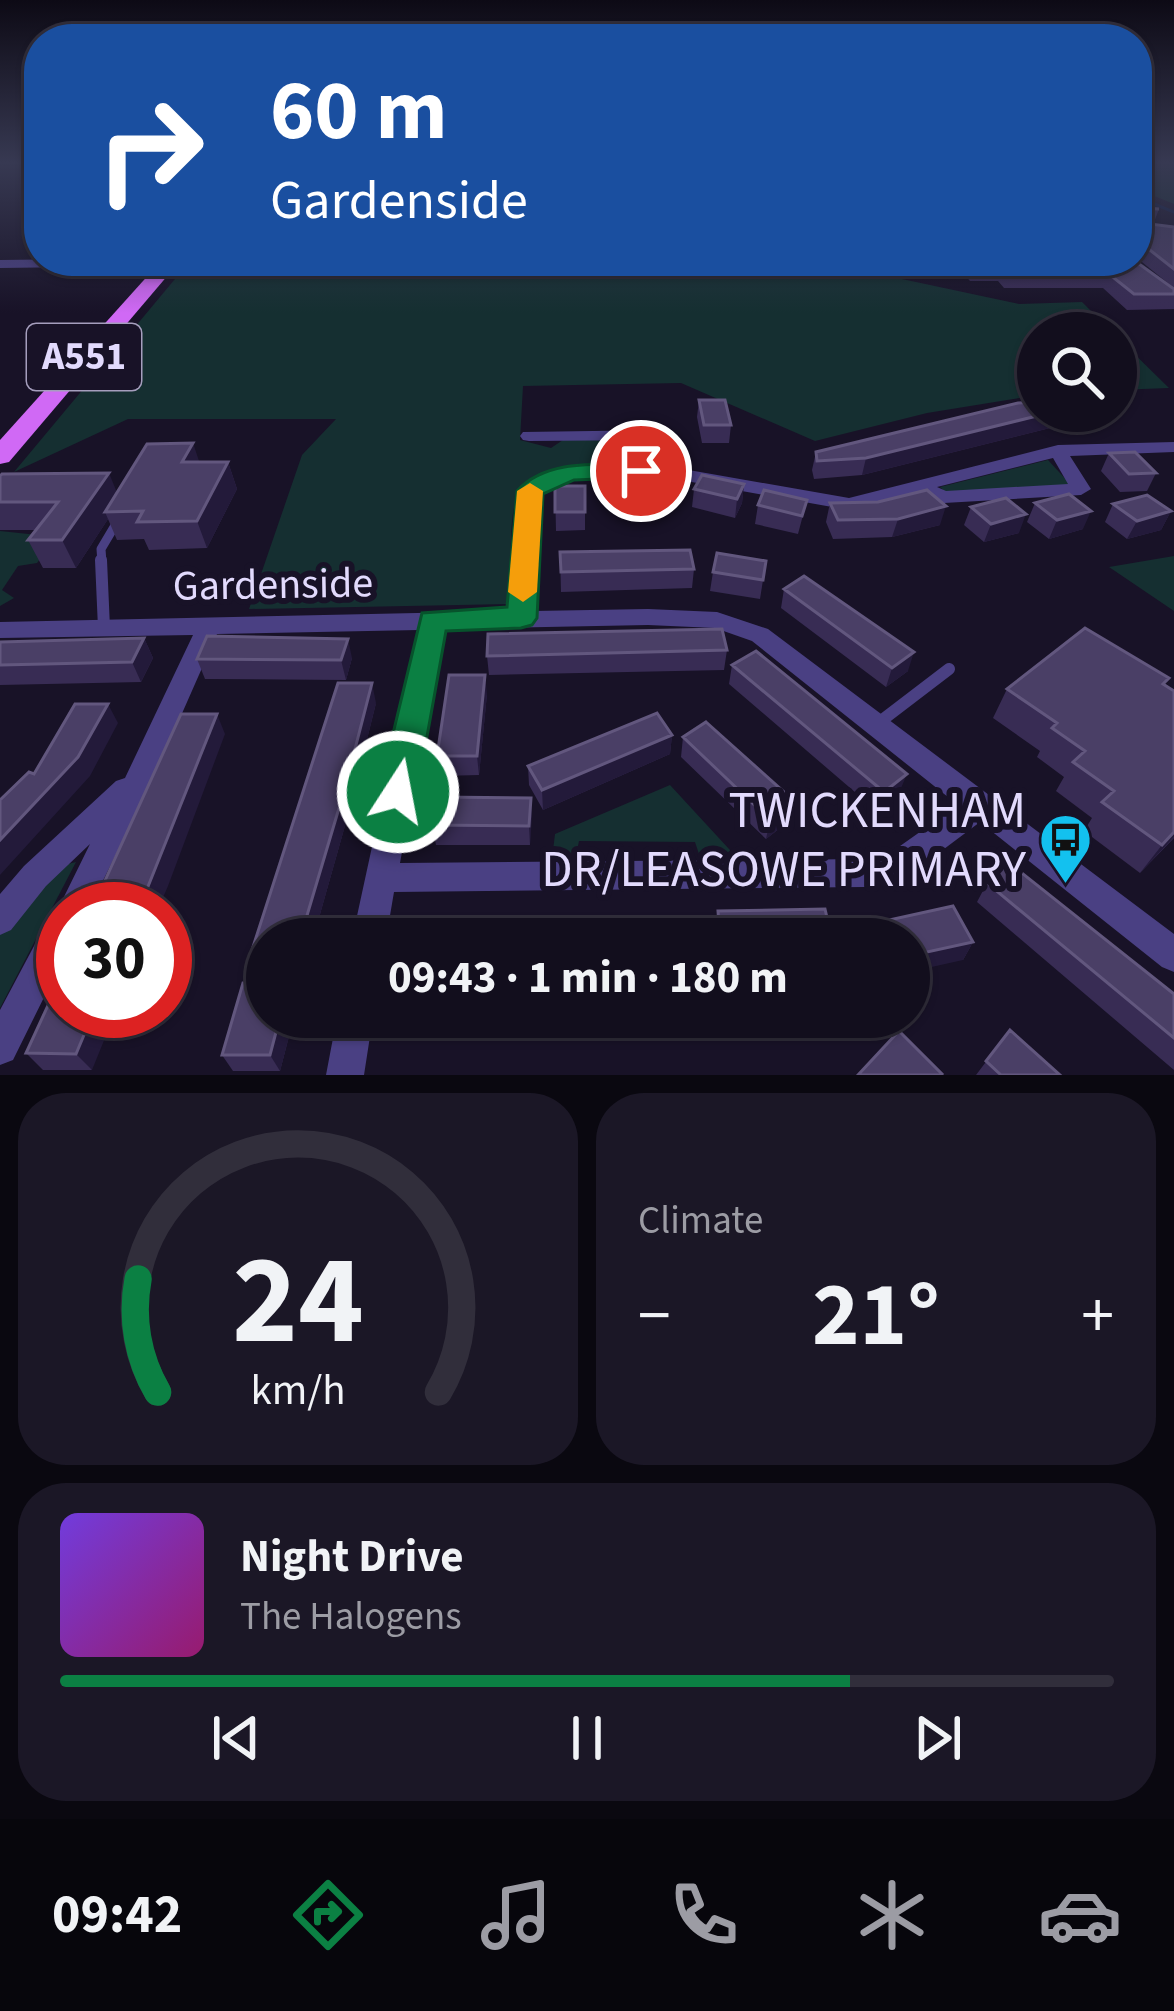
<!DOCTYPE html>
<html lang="en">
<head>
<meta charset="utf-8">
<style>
  body { margin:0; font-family:"Source Sans 3",sans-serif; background:#1b1726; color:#f1f3f6; height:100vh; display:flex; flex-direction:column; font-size:45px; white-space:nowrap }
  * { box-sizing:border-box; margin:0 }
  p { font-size:39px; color:#9c9ca4 }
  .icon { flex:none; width:66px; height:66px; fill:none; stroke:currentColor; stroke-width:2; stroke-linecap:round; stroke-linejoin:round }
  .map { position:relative; height:1075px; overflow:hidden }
  .drawer { display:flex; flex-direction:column; gap:18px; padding:18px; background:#0a0810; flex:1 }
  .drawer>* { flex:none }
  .guide { position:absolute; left:24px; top:24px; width:1128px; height:252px; border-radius:48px; box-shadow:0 3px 9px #0004,0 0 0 3px #312e3b; background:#1a4fa0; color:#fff; overflow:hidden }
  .fabs { position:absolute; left:1017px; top:312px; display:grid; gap:24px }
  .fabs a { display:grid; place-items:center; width:120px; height:120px; border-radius:50%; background:#120e1d; box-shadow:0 3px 9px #0004,0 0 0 3px #312e3b; font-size:60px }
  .speed { position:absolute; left:36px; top:882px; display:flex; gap:24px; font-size:60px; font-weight:700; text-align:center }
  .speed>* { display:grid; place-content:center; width:156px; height:156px; border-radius:50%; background:#120e1d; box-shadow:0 3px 9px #0004,0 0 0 3px #312e3b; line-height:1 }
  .speed .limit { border:18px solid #d22; background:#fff; color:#111 }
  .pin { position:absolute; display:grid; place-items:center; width:102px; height:102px; color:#fff; margin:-51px; border:6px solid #fff; border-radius:50%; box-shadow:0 3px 12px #0007 }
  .me { position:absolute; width:132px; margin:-66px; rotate:11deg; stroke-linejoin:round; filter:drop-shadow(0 0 9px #0008) }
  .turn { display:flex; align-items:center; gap:42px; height:252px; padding:0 48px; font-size:54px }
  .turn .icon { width:156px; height:156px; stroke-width:2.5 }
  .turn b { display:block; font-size:84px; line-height:102px }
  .big { font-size:90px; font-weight:700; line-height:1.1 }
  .drawer .card { flex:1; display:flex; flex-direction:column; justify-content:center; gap:18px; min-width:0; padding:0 42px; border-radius:48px; background:#1b1726 }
  .drawer .dial { align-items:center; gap:0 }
  .dial svg { height:312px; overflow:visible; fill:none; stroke:#312e3b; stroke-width:7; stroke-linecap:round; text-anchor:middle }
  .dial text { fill:#f1f3f6; stroke:none }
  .song { display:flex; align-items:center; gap:36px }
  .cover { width:144px; height:144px; border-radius:18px; background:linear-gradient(135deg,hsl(260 70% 55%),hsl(320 70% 35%)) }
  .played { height:12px; border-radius:6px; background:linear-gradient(90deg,#0b8043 75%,#312e3b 75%) }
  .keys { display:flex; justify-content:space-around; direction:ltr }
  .heat { display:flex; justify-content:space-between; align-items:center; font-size:66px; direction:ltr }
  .drawer .tiles { flex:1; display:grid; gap:18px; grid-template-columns:1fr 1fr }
  .card:last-child { grid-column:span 2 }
  .trip { position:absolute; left:246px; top:918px; width:684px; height:120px; border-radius:60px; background:#120e1d; box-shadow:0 3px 9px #0004,0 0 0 3px #312e3b; font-weight:700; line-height:120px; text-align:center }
  .tab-bar { display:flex; height:192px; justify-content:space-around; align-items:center; background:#07060c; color:#9c9ca4 }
  .tab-bar .icon { width:84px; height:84px }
  .tab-bar .on { color:#0b8043 }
  .tab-bar b { font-size:54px; color:#f1f3f6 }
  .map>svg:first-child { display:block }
</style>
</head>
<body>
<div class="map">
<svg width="1174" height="1075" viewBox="0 0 1174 1075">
  <rect width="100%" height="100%" fill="#181227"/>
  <path fill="#152f31" d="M1137,162H1174V204L1137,189Z
    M190,261H838L841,266L1019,304L1082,302L1113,333H1038V395L927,413L815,441L681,383L523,386L520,440L551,448L566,438L649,437L665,448L666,466C630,467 531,458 516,500C508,524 512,576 510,604L249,609L302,455L336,419H128L14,472Z
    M1116,336L1169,388L1116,390Z
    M1048,460L1071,485L946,493L940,487Z
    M0,531L57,537L37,563L18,566L2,590L14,598L0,606Z
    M1174,556V611L1109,567Z
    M670,785L741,862L701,860L695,842L579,841L575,860L552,859L555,834Z
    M76,862L0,1008V934L56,867Z"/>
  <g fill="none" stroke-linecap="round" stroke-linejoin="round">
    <path stroke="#0e1c44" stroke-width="3" d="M1137,197L1174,212"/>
    <path stroke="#4a4083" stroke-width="6" d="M53,263L154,262"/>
    <path stroke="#4a4083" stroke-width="8" d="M0,264L154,262"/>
    <path stroke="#4a4083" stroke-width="9" d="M102,563L101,549L120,517"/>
    <path stroke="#4a4083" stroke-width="12" d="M101,560L104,628
      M877,724L949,669"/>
    <path fill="#4a4083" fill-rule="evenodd" d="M662,430C680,435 682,453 683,469L849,498L1058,445L1174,442V452L1070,456L1091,489L1081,495L944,503L916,493L849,510L686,481L601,475L568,480L540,494L534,611L648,609L717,612L768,629L1174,934V972L1162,967L980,822L912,873L864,887L394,892L386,939H352L419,630L217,634L154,777L89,909H63V959L13,1060L0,1065V1010L51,914L57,911L90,844L46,886L11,930L0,935V894L24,866L116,781L125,778L193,635L0,638V622L511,611L523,487C570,465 613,460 664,467V449L657,440L529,441L523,440L520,436L523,432ZM1053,458L1068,484L946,491L937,487ZM648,625L715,628L752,641L958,805L893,851L864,859L400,863L443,629Z
      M337,1017H373L364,1075H326Z"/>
    <path fill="#d069f5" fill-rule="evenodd" d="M161,261H180L9,462L0,464V440Z"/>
  </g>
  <path fill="#382c54" d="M1137,207L1159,209L1154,222L1141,221L1142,223L1174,227V288L1137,258Z
    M870,261H898L897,264H872Z
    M939,261H1135L1174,289V309L1127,310L1103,288H1004L998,281H970L965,275H952Z
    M699,400L731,425L729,443H702L697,417Z
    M1058,426L862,475L814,479L812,470L816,452Z
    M1109,453L1156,473L1147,491L1120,492L1101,471Z
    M200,462H228L237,489L207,548L149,550L144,539L117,540L108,519L76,568H43L28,540L36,530H0V476L117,493Z
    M744,484L742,503L735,518L692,507L694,489Z
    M555,486H585V530L556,531Z
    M807,500L798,534L755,524L758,505Z
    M830,503L940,525L892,537L833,539L826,522Z
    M1035,503L1083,529L1049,539L1027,522Z
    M1113,504L1171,511L1161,530L1127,539L1105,522Z
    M971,507L1019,533L984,542L964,525Z
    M560,552L694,569L692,588L561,592Z
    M766,561L760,599L710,591L713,572Z
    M784,589L908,671L886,687L781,608Z
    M144,638L153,658L141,682L0,685V642Z
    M727,650L724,670L489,675L487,656Z
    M352,658L346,680L205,679L197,659Z
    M732,665L899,793L877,811L729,684Z
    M1165,686L1174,691V838L1140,873L1084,831L1092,818L1056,791L1064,777L1037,757L1040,751L993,718L1007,689Z
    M487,694L479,775L441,776L437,756Z
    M376,703L350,808L313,939H267V968H262L252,950Z
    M672,735L670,754L543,810L529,785L528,766Z
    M683,737L794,801L789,821L766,839L681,757Z
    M531,798L530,845H436L432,825Z
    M987,883L1174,994V1070L977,902Z
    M889,920L973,942L963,960L909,939H881Z
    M63,973L92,1070H43L26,1053Z
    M267,1017H294L280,1071H233L222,1055Z
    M1010,1030L1060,1075H976Z"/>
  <path fill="#231a3a" d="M1057,411H1064L1058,426L862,475L866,458Z
    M193,443L202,470L182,462Z
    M228,462L237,489L207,548L197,521Z
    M109,473L120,500L105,512L108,519L76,568L62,540Z
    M744,484L742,503L735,518L737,499Z
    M946,506L940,525L892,537L898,519Z
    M1091,511L1083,529L1049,539L1057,520Z
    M1171,511L1161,530L1127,539L1137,521Z
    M1026,514L1019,533L984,542L991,524Z
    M144,638L153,658L141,682L132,662Z
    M348,639L352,658L346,680L341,660Z
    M914,652L908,671L886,687L892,668Z
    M485,675L487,694L479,775L477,756Z
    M372,683L376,703L350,808L313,939H300Z
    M108,704L118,723L90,776L0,875V840Z
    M217,714L225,734L168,886L158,909H139Z
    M672,735L670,754L543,810L542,790Z
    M907,774L899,793L877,811L884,792Z
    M531,798L532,817L530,845L529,826Z
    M794,801L789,821L766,839L770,820Z
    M1174,832V837L1140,873L1162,845Z
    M973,942L963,960L909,972V956Z
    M94,1011H116L92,1070L76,1054Z
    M280,1017H294L280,1071L270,1055Z"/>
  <path fill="#4a3f66" stroke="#62577e" stroke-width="3" d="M1137,207L1159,209L1139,208L1142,223L1174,227V269L1141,243H1137Z
    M956,261H1135L1174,289V294H1134L1109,274H1009L1002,267H974L969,261Z
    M699,400H725L731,425H704Z
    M1038,402V411H1057L866,458L817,461L816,452L1018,403Z
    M193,443L182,462H228L197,521L137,522L143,511L105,512L147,444Z
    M1135,452L1156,473L1129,474L1109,453Z
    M109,473L62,540H28L58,502H0V476L2,474Z
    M702,475L744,484L737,499L694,489Z
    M555,486H585V512H555Z
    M764,490L807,500L802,516L758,505Z
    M927,490L946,506L898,519L838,520L830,503L878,502Z
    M1069,494L1091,511L1057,520L1035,503Z
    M1147,495L1171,511L1137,521L1113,504Z
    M1006,498L1026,514L991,524L971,507Z
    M690,550L694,569L561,572L560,552Z
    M717,553L766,561L763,580L713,572Z
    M804,576L914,652L892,668L784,589Z
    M1085,628L1169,678L1163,684L1174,691V832L1162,845L1102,802L1114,791L1073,762L1085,751L1052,728L1057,723L1007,689Z
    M722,629L727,650L487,656L488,634Z
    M207,636L348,639L341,660L197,659Z
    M144,638L132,662L0,665V642Z
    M756,651L907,774L884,792L732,665Z
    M449,675H485L477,756H437Z
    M338,683H372L345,788L300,939H267V950H252Z
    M75,704H108L78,757L0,840V800L29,772L34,774Z
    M657,713L672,735L542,790L528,766Z
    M181,714H217L139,909H92Z
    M706,722L794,801L770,820L683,737Z
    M437,797L531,798L529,826L432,825Z
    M1008,862L1174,994V1038L987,883Z
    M953,906L973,942L909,956V939H898L889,920Z
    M825,909L832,939H411L414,926L579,930V926L719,925L718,911Z
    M63,973V1011H94L76,1054L26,1053Z
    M243,983L267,984V1017H280L270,1055H222Z
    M1010,1030L1060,1075H1001L986,1061Z
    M899,1031L942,1074L941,1075H858Z"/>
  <linearGradient id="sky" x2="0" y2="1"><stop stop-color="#0d0a15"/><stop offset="0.52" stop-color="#373952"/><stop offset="1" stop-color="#373952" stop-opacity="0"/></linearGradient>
  <rect width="1174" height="313" fill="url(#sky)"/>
  <path fill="#0b8043" stroke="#07532c" stroke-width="3" d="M641,464L654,471L650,477L574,480L543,494L537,618L532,625L521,628L446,631L417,792L411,804L398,808L385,804L379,792L422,613L507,607L517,491C547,458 601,465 641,464Z"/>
  <path fill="#f59e0b" d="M530,483L543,491L537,592L523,602L508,592L517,491Z"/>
  <defs>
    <symbol id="bus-pin" viewBox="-11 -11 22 30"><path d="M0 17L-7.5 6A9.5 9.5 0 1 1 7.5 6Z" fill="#13c1ef" stroke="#181227"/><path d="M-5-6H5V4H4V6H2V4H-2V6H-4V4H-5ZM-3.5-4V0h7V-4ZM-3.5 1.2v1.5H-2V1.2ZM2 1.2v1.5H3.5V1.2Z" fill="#111"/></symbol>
  </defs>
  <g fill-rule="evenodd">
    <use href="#bus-pin" x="1036" y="810" width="59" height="81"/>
  </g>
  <g text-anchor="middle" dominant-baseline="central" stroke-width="12" stroke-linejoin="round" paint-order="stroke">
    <rect fill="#181227" stroke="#a59ebd" stroke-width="3" x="27" y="324" width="114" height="66" rx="9"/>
    <g font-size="39" font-weight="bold" fill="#e2dafd">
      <text x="84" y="357">A551</text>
    </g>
    <g font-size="42" fill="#e2dafd" stroke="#181227">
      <text transform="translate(273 585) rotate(-1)">Gardenside</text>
    </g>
    <g font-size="51" fill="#e2dafd" stroke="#181227" text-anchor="end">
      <text x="1026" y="811">TWICKENHAM<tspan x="1026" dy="59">DR/LEASOWE PRIMARY</tspan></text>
    </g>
  </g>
</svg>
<div class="fabs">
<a><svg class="icon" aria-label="search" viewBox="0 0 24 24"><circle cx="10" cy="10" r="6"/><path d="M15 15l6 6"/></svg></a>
</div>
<div class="speed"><div class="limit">30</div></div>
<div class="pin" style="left:641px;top:471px;background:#d93025"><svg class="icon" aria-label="arrive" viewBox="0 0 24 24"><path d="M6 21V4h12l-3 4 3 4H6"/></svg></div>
<svg class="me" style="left:398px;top:792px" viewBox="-20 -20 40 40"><circle r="17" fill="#0b8043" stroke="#fff" stroke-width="3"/><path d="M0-11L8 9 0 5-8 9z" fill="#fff"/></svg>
<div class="trip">09:43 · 1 min · 180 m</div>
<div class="guide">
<div class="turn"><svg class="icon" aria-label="right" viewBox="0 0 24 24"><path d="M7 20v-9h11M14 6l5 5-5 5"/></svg><div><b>60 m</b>Gardenside</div></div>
</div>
</div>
<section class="drawer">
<div class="tiles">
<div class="card dial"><svg viewBox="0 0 100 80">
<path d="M14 69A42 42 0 1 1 86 69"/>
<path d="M14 69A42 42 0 0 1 9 40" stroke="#0b8043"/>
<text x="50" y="56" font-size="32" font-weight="700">24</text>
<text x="50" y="72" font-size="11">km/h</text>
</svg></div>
<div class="card"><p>Climate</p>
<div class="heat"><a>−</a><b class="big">21°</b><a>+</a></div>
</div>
<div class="card">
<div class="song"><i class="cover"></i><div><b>Night Drive</b><p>The Halogens</p></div></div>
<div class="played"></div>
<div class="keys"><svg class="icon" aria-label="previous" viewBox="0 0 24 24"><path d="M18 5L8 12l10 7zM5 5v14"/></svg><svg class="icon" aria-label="pause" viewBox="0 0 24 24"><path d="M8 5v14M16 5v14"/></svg><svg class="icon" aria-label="next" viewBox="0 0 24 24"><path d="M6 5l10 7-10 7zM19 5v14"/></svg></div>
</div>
</div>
</section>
<nav class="tab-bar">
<b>09:42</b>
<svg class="icon on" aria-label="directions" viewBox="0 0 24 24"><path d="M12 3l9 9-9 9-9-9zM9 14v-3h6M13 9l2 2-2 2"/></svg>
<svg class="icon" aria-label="music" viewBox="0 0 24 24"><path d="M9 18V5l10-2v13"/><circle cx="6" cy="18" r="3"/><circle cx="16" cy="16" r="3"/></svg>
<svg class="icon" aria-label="phone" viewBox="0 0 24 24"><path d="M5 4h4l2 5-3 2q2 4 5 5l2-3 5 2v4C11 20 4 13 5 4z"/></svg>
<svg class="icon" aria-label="climate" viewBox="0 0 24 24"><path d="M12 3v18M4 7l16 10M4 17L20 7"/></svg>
<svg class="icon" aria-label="car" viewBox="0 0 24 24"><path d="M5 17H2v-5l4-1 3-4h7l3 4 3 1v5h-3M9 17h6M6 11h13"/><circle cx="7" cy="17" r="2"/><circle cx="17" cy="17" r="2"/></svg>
</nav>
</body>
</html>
